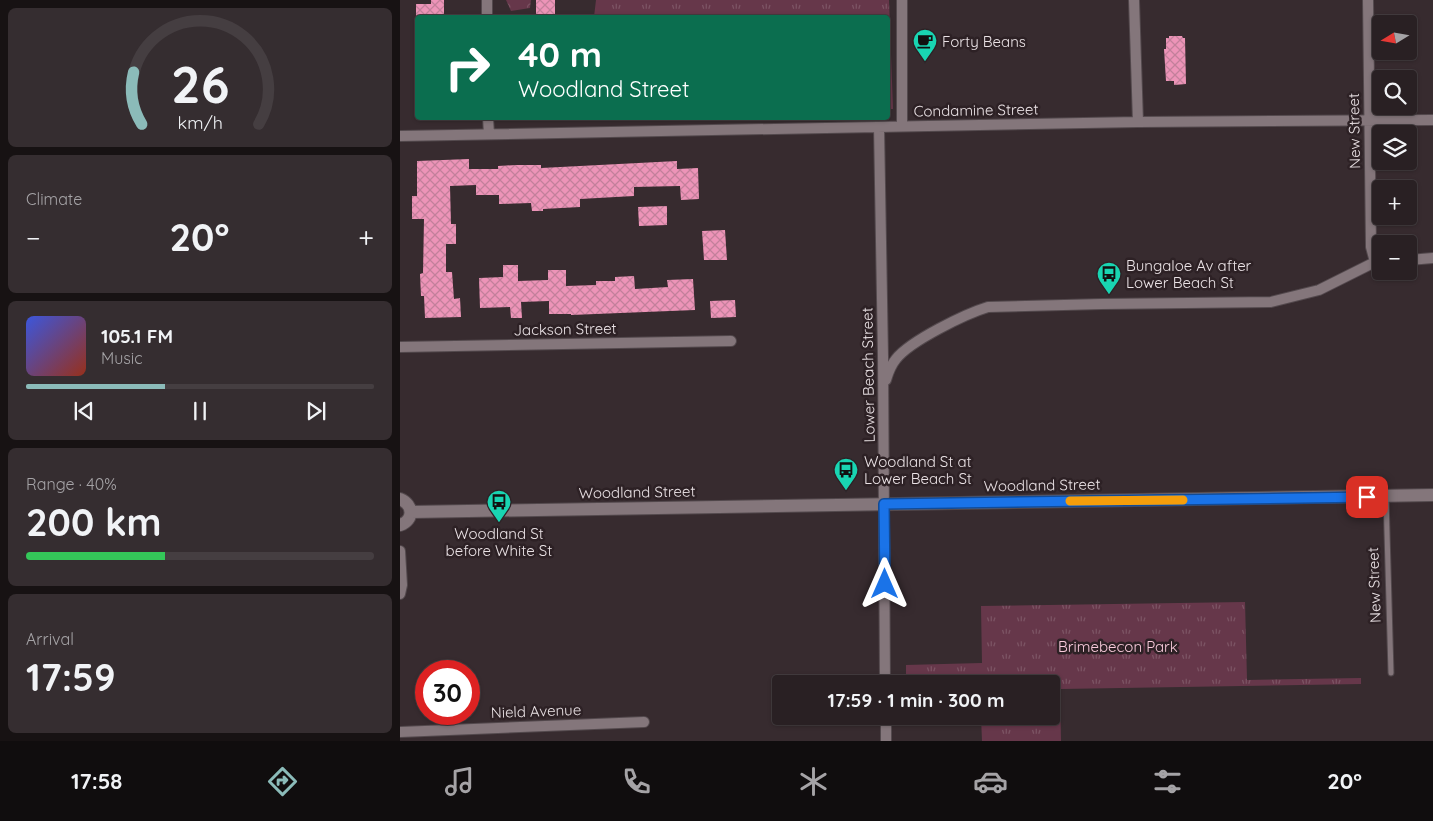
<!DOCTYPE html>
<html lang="en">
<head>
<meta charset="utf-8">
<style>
  body { margin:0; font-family:Quicksand,sans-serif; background:#352d30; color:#f1f3f6; height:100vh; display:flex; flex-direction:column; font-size:19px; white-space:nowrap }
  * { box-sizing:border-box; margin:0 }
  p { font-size:16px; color:#a5a3a6 }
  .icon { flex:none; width:28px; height:28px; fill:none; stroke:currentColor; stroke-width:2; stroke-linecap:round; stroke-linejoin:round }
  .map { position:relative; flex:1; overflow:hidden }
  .panel { display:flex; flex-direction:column; gap:8px; padding:8px; background:#171213; width:400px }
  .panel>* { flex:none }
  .guide { position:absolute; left:15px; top:15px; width:475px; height:105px; border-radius:5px; box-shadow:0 1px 4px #0004,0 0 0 1px #453e41; background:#0b6e4f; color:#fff; overflow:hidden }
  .needle { width:32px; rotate:259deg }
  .fabs { position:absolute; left:972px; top:15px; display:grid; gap:10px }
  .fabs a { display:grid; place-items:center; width:45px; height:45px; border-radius:5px; background:#292023; box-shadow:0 1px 4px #0004,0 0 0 1px #453e41; font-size:25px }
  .speed { position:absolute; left:15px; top:660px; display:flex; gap:10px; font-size:25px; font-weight:700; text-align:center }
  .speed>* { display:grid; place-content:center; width:65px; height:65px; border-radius:50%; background:#292023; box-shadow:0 1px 4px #0004,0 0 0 1px #453e41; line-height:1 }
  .speed .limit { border:8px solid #d22; background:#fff; color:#111 }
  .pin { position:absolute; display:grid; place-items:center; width:42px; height:42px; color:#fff; margin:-21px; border-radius:10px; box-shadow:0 2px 8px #0006 }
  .me { position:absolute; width:55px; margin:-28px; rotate:0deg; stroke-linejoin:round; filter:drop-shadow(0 0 4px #0008) }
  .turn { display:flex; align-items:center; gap:18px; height:105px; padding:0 20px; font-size:22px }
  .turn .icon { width:65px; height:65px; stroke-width:2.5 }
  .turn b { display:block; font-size:35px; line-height:42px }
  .big { font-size:38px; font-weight:700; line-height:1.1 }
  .panel .card { flex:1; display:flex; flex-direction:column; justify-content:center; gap:8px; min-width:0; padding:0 18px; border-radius:8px; background:#352d30 }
  .panel .dial { align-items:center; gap:0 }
  .dial svg { height:130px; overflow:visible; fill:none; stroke:#453e41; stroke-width:7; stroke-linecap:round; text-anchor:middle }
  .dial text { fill:#f1f3f6; stroke:none }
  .song { display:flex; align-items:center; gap:15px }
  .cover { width:60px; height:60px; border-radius:8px; background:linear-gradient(135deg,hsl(230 70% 55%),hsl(10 70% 35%)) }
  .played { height:5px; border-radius:2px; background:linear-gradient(90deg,#8bbbb9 40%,#453e41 40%) }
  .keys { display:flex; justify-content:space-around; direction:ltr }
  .heat { display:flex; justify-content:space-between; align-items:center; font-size:28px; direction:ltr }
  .charge { height:8px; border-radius:4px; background:linear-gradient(90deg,#34c759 40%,#453e41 0) }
  .trip { position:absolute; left:372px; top:675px; width:288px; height:50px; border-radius:5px; background:#292023; box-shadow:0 1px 4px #0004,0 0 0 1px #453e41; font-weight:700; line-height:50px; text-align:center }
  .tabs { display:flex; height:80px; justify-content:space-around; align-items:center; background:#100d0e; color:#a5a3a6 }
  .tabs .icon { width:35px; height:35px }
  .tabs .active { color:#8bbbb9 }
  .tabs b { font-size:22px; color:#f1f3f6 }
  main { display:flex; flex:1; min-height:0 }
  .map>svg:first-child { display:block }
</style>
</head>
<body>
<main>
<section class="panel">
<div class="card dial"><svg viewBox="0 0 100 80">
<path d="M14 69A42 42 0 1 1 86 69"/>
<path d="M14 69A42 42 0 0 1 9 37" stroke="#8bbbb9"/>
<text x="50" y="56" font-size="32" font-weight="700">26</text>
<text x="50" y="72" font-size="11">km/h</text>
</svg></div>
<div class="card"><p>Climate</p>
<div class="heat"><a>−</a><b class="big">20°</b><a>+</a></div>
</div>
<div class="card">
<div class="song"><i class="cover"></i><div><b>105.1 FM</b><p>Music</p></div></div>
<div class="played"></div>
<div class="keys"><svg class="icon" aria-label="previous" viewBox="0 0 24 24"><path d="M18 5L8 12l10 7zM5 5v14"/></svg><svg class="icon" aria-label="pause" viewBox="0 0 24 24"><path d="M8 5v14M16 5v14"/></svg><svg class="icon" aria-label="next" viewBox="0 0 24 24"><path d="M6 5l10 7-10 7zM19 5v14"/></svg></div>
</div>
<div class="card"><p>Range · 40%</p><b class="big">200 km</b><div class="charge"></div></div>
<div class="card"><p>Arrival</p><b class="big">17:59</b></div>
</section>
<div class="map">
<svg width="1033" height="741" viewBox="0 0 1033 741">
  <defs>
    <pattern id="grass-tufts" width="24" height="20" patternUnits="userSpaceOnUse" patternTransform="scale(1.25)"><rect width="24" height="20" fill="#66374a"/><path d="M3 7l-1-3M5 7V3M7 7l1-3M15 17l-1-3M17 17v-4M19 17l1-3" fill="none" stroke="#7c5464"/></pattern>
    <pattern id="forest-crowns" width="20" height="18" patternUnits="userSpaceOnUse" patternTransform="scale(1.25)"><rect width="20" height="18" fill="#66374a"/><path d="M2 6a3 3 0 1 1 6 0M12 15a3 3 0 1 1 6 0" fill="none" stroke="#7c5464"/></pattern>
    <pattern id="building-cross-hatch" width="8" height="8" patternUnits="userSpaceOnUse" patternTransform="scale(1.25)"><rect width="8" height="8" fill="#ed94b8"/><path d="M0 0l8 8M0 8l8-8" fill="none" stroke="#c3809b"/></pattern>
  </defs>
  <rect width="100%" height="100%" fill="#372b2f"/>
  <path fill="url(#grass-tufts)" d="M196,0H489L493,109H488V18L194,17Z
    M845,602L847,680L961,678V684L660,689L661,741H582L581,716H651V684H506V665L582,663L581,606Z"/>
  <path fill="url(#forest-crowns)" d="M106,0H131L130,8L111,11Z"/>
  <path fill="url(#building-cross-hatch)" d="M31,0H44V18H16V4H31Z
    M136,0H155V15H136Z
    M769,36H782L783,38H785L786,84L774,85V81H766L764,49H766V38H769Z
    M69,159V169H98V166L116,165H141V168L277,161V169L298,168L299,199L281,200L280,186L234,187V196L180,199V207L143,209V211H132L131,203L99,204V195H76V185L50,186L51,224H56V244H46V272H52L54,299L60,298L61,317L25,318L24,296H21L20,274L23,273L24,219H12V196H17V161Z
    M267,206V225L239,226L238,207Z
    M325,230L327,260H304L302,231Z
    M103,265H118V281L148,280V270H166V286L196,285V281H215V277L234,276L235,289L268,287L267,280L293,279L295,310L171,315V314H149V301L121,302L122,318H111L110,307L80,308L79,278L103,277Z
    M335,300L336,317L311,318L310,301Z"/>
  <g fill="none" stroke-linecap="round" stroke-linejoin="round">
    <defs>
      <path id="service" d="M986,497L991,673"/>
      <path id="minor" d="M502,0V126
        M734,0L738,122
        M968,0L971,247L975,262
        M87,18V0
        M88,118L89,134
        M479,127L483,356L485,684
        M0,136L738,122L1033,120
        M1009,260L1033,258
        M0,347L331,341
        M486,380C488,373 491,365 496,359C510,341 565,314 588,307L702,304L871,302L919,290L975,262L981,261
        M0,551L2,585L0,594
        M486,716V741
        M0,732L244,722"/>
      <path id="tertiary" d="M0,499C14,505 14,520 0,525
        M11,512L1033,495"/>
    </defs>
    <use href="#service" stroke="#53494d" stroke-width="7"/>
    <use href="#minor" stroke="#53494d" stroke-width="12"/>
    <use href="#tertiary" stroke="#53494d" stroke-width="14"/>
    <use href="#service" stroke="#84767b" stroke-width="5"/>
    <use href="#minor" stroke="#84767b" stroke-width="10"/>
    <use href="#tertiary" stroke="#84767b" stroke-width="12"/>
  </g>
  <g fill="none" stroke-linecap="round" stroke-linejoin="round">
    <defs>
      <path id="route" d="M485,584L484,504L967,497"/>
    </defs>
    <use href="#route" stroke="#114b97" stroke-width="12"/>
    <use href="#route" stroke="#1a73e8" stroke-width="9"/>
    <path stroke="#f59e0b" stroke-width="9" d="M670,501L783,500"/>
  </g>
  <defs>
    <symbol id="cafe-pin" viewBox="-11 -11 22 30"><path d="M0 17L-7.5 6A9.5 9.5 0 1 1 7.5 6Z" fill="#19d5b2" stroke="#2d2125"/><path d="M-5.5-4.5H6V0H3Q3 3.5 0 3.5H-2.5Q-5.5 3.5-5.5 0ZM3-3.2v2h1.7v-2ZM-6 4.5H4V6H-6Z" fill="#111"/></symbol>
    <symbol id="bus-pin" viewBox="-11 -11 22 30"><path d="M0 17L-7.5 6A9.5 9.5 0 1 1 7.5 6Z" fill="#19d5b2" stroke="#2d2125"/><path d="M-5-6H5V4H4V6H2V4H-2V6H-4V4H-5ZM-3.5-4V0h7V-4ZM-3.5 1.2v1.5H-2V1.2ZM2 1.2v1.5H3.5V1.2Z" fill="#111"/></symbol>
  </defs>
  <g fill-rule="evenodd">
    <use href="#cafe-pin" x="511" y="27" width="28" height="38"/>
    <use href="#bus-pin" x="695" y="260" width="28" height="38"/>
    <use href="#bus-pin" x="432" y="456" width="28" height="38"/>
    <use href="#bus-pin" x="85" y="488" width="28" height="38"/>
  </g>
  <g text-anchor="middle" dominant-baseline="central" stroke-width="5" stroke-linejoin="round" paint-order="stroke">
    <g font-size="15" fill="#eae2e5" stroke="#2d2125" text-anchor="start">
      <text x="542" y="41">Forty Beans</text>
      <text x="726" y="265">Bungaloe Av after<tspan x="726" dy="17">Lower Beach St</tspan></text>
      <text x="464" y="461">Woodland St at<tspan x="464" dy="17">Lower Beach St</tspan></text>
      <text x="99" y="533" text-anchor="middle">Woodland St<tspan x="99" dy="17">before White St</tspan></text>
    </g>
    <g font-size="15" fill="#eae2e5" stroke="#2d2125">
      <text transform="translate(576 110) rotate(-1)">Condamine Street</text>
      <text transform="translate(954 131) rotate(-91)">New Street</text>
      <text transform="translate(165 329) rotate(-1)">Jackson Street</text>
      <text transform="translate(468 375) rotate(-91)">Lower Beach Street</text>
      <text transform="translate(642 485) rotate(-1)">Woodland Street</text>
      <text transform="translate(237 492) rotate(-1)">Woodland Street</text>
      <text transform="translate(974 585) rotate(-92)">New Street</text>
      <text transform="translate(136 711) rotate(-2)">Nield Avenue</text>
    </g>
    <g font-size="15" fill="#facbdc" stroke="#2d2125">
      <text x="718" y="646">Brimebecon Park</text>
    </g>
  </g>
</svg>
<div class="fabs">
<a><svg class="needle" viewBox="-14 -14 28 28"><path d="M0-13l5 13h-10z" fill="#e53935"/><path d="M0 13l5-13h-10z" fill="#a5a3a6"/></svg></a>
<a><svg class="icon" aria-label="search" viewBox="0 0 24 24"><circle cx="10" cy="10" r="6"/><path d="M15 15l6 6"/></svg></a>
<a><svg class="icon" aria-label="layers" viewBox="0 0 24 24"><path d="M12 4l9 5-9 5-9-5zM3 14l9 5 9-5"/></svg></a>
<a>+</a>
<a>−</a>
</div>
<div class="speed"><div class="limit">30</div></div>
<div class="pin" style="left:967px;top:497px;background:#d93025"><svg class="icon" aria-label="arrive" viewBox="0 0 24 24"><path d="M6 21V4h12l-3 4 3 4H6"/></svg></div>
<svg class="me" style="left:485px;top:584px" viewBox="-20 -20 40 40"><path d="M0-17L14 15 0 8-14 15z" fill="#1a73e8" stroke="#fff" stroke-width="4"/></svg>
<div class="trip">17:59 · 1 min · 300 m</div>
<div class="guide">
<div class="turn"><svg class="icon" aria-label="right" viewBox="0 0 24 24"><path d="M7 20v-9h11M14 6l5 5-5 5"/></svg><div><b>40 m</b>Woodland Street</div></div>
</div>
</div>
</main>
<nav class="tabs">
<b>17:58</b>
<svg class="icon active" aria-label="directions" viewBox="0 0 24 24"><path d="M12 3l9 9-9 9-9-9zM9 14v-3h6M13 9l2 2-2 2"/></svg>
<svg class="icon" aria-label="music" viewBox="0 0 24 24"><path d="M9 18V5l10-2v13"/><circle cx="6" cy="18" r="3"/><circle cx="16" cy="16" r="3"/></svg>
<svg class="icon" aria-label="phone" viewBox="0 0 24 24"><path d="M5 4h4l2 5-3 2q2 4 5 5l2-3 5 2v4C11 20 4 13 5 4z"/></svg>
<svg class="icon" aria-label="climate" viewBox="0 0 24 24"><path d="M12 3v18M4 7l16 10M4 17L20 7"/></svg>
<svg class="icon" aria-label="car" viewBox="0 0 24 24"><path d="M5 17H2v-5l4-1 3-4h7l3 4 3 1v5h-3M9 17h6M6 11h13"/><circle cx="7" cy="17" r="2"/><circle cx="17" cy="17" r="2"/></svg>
<svg class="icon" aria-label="filters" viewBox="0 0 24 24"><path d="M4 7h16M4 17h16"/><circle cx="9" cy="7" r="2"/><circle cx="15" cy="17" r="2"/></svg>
<b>20°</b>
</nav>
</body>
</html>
